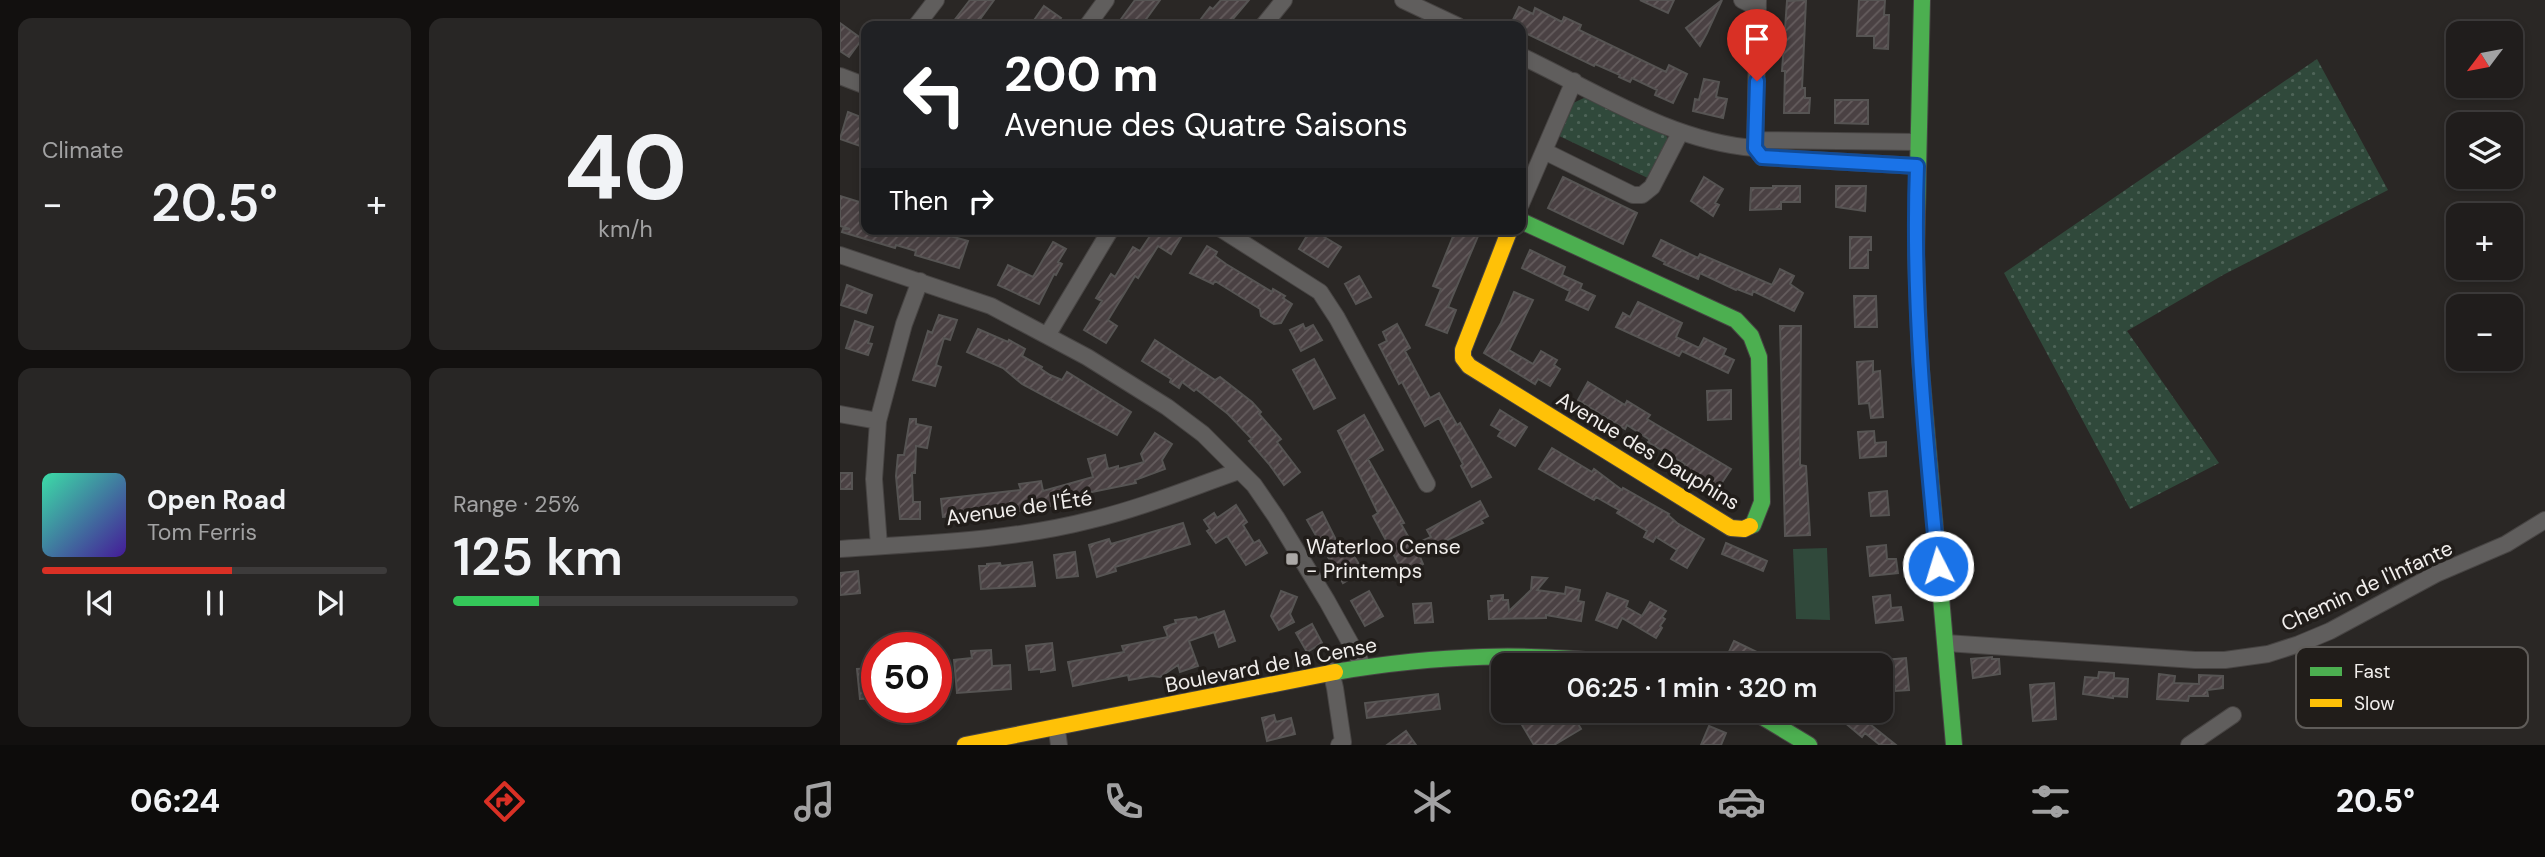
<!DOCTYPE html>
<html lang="en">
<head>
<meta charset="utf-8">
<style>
  body { margin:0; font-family:"DM Sans",sans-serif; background:#282625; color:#f1f3f6; height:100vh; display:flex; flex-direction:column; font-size:26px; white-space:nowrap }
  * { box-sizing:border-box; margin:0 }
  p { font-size:23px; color:#a2a2a3 }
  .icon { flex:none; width:38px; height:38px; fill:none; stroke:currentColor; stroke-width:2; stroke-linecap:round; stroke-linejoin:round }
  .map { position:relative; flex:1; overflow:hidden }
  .drawer { display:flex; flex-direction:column; gap:18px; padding:18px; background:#12100f; width:840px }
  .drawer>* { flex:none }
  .banner { position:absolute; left:21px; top:21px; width:665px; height:214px; border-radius:14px; box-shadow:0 4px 10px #0003,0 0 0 2px #3d3b3b; background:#202124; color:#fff; overflow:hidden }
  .needle { width:46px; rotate:238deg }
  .fabs { position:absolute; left:1606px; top:21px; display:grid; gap:14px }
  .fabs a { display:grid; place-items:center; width:77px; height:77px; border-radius:14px; background:#201d1c; box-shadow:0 4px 10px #0003,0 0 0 2px #3d3b3b; font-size:35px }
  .speed { position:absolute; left:21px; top:632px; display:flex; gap:14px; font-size:35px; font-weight:700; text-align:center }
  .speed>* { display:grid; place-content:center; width:91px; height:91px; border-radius:50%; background:#201d1c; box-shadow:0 4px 10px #0003,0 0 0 2px #3d3b3b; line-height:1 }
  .speed .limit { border:10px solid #d22; background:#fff; color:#111 }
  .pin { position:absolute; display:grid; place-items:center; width:60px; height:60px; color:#fff; margin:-72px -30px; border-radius:50% 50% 50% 0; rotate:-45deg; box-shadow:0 0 7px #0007 }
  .pin .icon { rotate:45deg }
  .me { position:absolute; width:77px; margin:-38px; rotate:355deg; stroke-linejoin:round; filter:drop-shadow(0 0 5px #0008) }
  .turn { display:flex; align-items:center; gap:24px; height:147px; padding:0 28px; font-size:32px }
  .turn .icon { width:91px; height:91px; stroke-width:2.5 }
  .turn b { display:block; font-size:49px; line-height:60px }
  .then { display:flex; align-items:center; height:66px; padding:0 28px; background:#0003; gap:14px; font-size:26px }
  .big { font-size:52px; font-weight:600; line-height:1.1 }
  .drawer .card { flex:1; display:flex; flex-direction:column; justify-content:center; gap:10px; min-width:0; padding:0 24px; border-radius:14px; background:#282625 }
  .drawer .dial { align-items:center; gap:0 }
  .dial b { font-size:91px; line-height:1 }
  .song { display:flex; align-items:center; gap:21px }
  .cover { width:84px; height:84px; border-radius:10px; background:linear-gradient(135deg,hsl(160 70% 55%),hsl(260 70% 35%)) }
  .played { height:7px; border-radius:4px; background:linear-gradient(90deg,#d93025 55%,#3d3b3b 55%) }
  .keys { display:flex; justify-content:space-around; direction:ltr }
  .heat { display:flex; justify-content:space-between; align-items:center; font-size:38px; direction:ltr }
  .charge { height:10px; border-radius:5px; background:linear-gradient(90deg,#34c759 25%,#3d3b3b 0) }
  .drawer .tiles { flex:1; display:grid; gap:18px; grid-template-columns:repeat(2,1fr) }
  .trip { position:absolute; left:651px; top:653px; width:402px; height:70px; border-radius:14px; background:#201d1c; box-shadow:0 4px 10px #0003,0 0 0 2px #3d3b3b; font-weight:600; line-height:70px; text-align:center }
  .tabs { display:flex; height:112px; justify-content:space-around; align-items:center; background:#0d0c0b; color:#a2a2a3 }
  .tabs .icon { width:49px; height:49px }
  .tabs .active { color:#d93025 }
  .tabs b { font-size:32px; color:#f1f3f6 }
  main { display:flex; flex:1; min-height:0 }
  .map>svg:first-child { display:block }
</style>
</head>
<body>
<main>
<section class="drawer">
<div class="tiles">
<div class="card"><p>Climate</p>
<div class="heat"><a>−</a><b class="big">20.5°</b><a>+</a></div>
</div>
<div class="card dial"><b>40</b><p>km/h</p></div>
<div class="card">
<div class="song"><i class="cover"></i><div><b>Open Road</b><p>Tom Ferris</p></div></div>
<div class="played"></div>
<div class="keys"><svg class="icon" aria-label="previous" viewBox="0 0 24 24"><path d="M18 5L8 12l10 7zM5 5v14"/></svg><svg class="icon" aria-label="pause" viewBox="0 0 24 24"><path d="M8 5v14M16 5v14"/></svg><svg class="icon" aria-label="next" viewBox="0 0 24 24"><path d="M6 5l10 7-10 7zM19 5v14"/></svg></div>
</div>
<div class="card"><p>Range · 25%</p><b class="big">125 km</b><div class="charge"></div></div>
</div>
</section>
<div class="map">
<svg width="1705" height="745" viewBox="0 0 1705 745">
  <defs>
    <pattern id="grass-dots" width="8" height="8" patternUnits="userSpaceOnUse" patternTransform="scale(1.75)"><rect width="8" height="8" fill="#30493b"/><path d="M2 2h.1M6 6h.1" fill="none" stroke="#4e6458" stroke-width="1.8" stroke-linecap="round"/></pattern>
    <pattern id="building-hatch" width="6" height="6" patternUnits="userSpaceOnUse" patternTransform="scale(1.75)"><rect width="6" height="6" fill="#4a4143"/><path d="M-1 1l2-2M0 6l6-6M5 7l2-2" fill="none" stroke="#655d5e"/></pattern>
  </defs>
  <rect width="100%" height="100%" fill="#2a2725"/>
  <path fill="url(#grass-dots)" d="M1477,59L1548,190L1383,275L1287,331L1379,463L1290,509L1164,273Z
    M746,97L826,134L828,141L812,180L717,135L731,104Z"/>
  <path fill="#30493b" d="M987,548L990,620L956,619L953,549Z"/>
  <path fill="url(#building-hatch)" stroke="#565453" stroke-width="2" d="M130,0H154L135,26H110Z
    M295,0H320L301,26H285L279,22Z
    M381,0H409L387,26H360L364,21L361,19L370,7L373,9Z
    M800,0H834L828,13Z
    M882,0L867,33L860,46L846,28Z
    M966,0L962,88H965V98H970L969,113H944L945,71H942L947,1Z
    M1019,0H1045L1044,15H1049L1048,49L1034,48V36H1017Z
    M204,6L221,18L215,26H190Z
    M679,7L693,14L695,8L722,22L724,17L741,25L739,30L826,72L829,65L847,74L833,103L815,95L817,90L792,78L790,82L779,77L780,75L755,64L754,66L681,31V26H670Z
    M0,23L22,39L9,57L0,51Z
    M864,79L879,82L876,97L887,99L883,118L853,111L855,99L859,100Z
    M995,100H1028V124L995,123Z
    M8,112L26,119L22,135L26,137L23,147L0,139Z
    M723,177L797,213L783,244L708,208Z
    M864,177L883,189L875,203L879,205L873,216L851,201Z
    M933,186H960V202H941V209L910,210L911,188H933Z
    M996,186H1026L1025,211L996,207Z
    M0,196L26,204V229H85L128,241L119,268L75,255L76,251L56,245L55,248L2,232L3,229H10L0,226Z
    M324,229H336L343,234L331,254L318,246L298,278L295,276L268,320L277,326L266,343L244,330L262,301L256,298L271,274L275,277L293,247L300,251L314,230L321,234Z
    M471,229H485L481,235L501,247L488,267L459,249Z
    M616,229H641L608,307L616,310L607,333L586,325L601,289L593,286Z
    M1010,237H1031V250H1028V268H1010Z
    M821,240L858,258L860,254L932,285L940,269L954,276L950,284L963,293L954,311L913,291L912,295L897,289L896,290L860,273L858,279L824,264L825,262L813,256Z
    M213,242L226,249L218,262L222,264L216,275L214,274L199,304L158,285L168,265L193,277Z
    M367,246L377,252L375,256L386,264L432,292L433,289L445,296L443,298L452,304L441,323L434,324L421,316L420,309L375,281L373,284L350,273Z
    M690,250L725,267L722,275L742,284L740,289L755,296L748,310L726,300L730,291L682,268Z
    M519,276L531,297L516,304L505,284Z
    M7,285L32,295L26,313L1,305Z
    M674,292L693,300L669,350L693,364L701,351L717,360L714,365L720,369L710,386L698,379L695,384L644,353L661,323Z
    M1014,296H1036L1037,327H1015Z
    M798,302L842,323L836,337L859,348L864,338L886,349L883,355L894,360L888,373L842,351L839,356L776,327L783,313L790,317Z
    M99,315L117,320L110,340L104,338L96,365L101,367L95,386L73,380L88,331L92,333Z
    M15,321L33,327L28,343L32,344L28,355L6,348Z
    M463,324L465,329L473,325L482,340L461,351L450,330Z
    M557,324L570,348L565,351L590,398L599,393L617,425L620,423L651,477L632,487L621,466L623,464L599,418L585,426L562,382L559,384L539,345L547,341L543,332Z
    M940,326H961L960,465L966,466L970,535L945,536Z
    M138,329L168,342L169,340L185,349L182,356L202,367L201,369L210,375L222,380L227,372L291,412L277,435L182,384L163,368L127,352Z
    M315,340L375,380L380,377L412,402L421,412L419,414L441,439L437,442L460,472L444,485L429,464L409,441L412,439L388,414L356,389L354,391L342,382L339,388L330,382L331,379L302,361Z
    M474,359L495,398L474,409L453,370Z
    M1033,361V372L1040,371L1043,417L1031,418L1029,403L1019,404L1017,362Z
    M748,382L785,405L787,401L810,415L807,419L891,469L875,493L840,472L845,464L808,442L810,440L787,425L785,429L738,400Z
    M891,390V419L868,420L867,391Z
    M660,410L687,427L675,446L658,436L661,431L651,425Z
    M524,415L543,450L528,459L564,523L561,524L573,545L591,537L587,530L640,501L648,516L641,520L643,523L603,542L604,545L580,557L583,564L564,574L533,516L538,513L498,431Z
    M70,419H76V424L91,427L87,448L76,446L75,473H72L73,502H80V519H60L56,476L58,455H64Z
    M1034,431L1035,443L1046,442V456L1020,458L1018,432Z
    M315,433L332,444L322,460L325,469L295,480L296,483L247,493L248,496L217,505L172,512L103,517L101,499L181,490L179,484L201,481L203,491L253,477L248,459L265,455L268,469L278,466V469L304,462L301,454Z
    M712,448L752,472L754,469L782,490L783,488L829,514L828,515L837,523L864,539L847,568L831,559L837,550L816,537L813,542L804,537L807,531L777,513L779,510L756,497L754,500L699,469Z
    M0,473H12V489H0Z
    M1047,491L1049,515L1031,516L1029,493Z
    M396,505L407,522L403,525L414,543L419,540L427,553L406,565L387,536L376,543L367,531L370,529L364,520L374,513L377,518Z
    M482,512L501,550L508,546L523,571L503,583L488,557L490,556L483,548L467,520Z
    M343,523L350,544L275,567L276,571L257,577L249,545L269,539L271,544Z
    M886,543L927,561L923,571L882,554Z
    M1046,545L1047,559H1056L1058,573L1030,576L1027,547Z
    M235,552L238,576L217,578L214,555Z
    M192,562L195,586L141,589L139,566H147V564L160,563L161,566Z
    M18,571L20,593L0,595V573Z
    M692,577L707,578L697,590L725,594L726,587L740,590L738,601L744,602L741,621L706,615V618L649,619L648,601H652L651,596L663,595V600H668L669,611L691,590Z
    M441,591L457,597L450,614L454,622L439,630L431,616Z
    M529,591L543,616L525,626L511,601Z
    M767,593L788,601L786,607L802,616L810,602L826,611L822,617L825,619L820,626L822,628L816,638L782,618L777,628L756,620Z
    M1050,595L1051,608L1061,607L1063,620L1036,623L1033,597Z
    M591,603L593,622L575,623L573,604Z
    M384,611L395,641L379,647L374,632L349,641L358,666L340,672L338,665L320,677L312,676L289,680L288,675L233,686L228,662L284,652L282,646L328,637L324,627L336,623L335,620L356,617L358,620Z
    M472,624L482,643L467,652L456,633Z
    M894,641L921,654L927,665H907L887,656Z
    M212,643L215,670L201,672V669L189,670L186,646Z
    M151,650L152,666L170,665L171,689L117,693L114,660L132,658L131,651Z
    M1152,657V659H1159L1160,674L1133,678L1131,659Z
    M1066,658L1069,690L1055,691V686H1050L1049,676H1045L1044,660Z
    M33,668L34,684H37V698L20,699L17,669Z
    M1259,672L1274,673V678L1288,679L1287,697L1273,696V698L1243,694L1245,677L1258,678Z
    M1319,674L1335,676L1334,683L1359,684V675L1383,676V688L1367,690L1368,696H1349L1348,701L1317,699Z
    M1214,683L1216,719L1193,721L1190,685Z
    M598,694L600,709L527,718L525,703Z
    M673,710H701L706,719L720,710H730L741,729L714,745H694Z
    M1011,710H1018L1033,723L1031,725L1056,745H1040L1025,733L1022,737L1003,721Z
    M434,715L436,722L451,718L455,734L427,741L422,718Z
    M869,726L886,733L881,745H861Z
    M566,731L576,745H547Z"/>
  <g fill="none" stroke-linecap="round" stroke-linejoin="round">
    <defs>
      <path id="street" d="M563,0L618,26
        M902,0L918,8
        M76,26L96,0
        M247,26L266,0
        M423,26L444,0
        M681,56C755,91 832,142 915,148L922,157L1077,166
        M0,76L26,86
        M915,148L922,140L1078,142
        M915,148L918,0
        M704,151L793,195H802L812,187L840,133
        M681,204L734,81
        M381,229L480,292L497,318L587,484
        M0,255L151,306L247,357L327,407L363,434L414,485L436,517L487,601L523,666
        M208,334L271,229
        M0,414L38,421
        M39,546L34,479L38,421L64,324L80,281
        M0,549C83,543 170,541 251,520C302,508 350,488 399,471
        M1106,643L1355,660H1385L1428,654L1459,644L1490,631L1596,574L1666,544L1705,520
        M491,671L495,688L503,742L499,745
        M217,730L219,745
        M1349,745L1393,715"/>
      <path id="fast" d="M1082,0L1076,255L1080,358L1114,745
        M681,221L896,320L911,336L919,357L922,502L913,525L910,526
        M495,672C597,655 688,651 791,665
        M911,710L969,745"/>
      <path id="slow" d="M670,229L623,350V358L629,366L891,528L904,529L910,526
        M125,745L495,672"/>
    </defs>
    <use href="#street" stroke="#474443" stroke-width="18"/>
    <use href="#fast" stroke="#474443" stroke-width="18"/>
    <use href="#slow" stroke="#474443" stroke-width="18"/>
    <use href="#street" stroke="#605e5d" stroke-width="16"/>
    <use href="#fast" stroke="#4caf50" stroke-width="16"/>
    <use href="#slow" stroke="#ffc107" stroke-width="16"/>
  </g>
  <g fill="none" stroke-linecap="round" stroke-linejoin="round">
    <defs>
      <path id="route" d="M917,81L915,148L922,157L1077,166C1072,300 1085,433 1098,566"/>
    </defs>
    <use href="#route" stroke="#114b97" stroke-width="18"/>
    <use href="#route" stroke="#1a73e8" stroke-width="12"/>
  </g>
  <rect fill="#aba8a6" stroke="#211d1a" stroke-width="2.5" x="445" y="552" width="14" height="14" rx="3.5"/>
  <g text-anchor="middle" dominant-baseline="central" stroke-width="7" stroke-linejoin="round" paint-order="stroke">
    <g font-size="21" fill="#f1eeec" stroke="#211d1a">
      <text transform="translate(808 451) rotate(31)">Avenue des Dauphins</text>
      <text transform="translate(179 508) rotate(-8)">Avenue de l'Été</text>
      <text transform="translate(1527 586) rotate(-25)">Chemin de l'Infante</text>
      <text transform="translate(431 665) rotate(-11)">Boulevard de la Cense</text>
    </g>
    <g font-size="21" fill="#f1eeec" stroke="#211d1a" text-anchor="start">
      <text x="466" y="547">Waterloo Cense<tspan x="466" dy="24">- Printemps</tspan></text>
    </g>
  </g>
  <rect x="1456" y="647" width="232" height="81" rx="10" fill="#211d1a" stroke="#5f5c59" stroke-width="2"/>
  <rect x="1470" y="667" width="32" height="9" fill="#4caf50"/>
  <rect x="1470" y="699" width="32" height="8" fill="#ffc107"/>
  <g font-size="19" fill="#f1eeec">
    <text x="1514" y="678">Fast</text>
    <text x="1514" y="710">Slow</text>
  </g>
</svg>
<div class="fabs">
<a><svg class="needle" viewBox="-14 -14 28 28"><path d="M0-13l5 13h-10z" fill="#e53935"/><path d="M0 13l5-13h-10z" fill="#a2a2a3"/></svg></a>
<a><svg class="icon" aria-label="layers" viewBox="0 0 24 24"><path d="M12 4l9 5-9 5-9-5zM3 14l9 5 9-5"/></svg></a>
<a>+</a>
<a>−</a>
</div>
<div class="speed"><div class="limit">50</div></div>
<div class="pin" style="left:917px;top:81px;background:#d93025"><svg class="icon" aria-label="arrive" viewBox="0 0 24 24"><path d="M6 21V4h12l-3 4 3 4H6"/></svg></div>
<svg class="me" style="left:1098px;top:566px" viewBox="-20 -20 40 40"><circle r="17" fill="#1a73e8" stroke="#fff" stroke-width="3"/><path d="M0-11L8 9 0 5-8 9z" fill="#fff"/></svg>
<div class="trip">06:25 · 1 min · 320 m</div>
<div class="banner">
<div class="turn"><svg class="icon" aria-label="left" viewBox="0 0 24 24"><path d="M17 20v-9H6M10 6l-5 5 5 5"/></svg><div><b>200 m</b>Avenue des Quatre Saisons</div></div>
<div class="then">Then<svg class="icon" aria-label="right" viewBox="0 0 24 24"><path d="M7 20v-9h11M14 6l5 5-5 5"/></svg></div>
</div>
</div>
</main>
<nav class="tabs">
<b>06:24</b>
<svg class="icon active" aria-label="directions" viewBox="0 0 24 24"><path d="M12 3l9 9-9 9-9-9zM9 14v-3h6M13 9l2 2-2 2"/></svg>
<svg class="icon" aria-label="music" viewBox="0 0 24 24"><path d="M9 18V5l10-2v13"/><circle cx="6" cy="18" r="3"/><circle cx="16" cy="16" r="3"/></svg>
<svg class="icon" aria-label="phone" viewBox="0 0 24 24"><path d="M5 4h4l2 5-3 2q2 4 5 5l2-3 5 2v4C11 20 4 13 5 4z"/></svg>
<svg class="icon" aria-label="climate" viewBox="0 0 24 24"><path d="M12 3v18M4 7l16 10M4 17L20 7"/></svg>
<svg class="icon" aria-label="car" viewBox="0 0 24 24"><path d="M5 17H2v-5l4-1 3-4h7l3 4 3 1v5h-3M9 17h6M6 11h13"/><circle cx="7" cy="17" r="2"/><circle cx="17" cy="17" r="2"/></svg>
<svg class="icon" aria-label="filters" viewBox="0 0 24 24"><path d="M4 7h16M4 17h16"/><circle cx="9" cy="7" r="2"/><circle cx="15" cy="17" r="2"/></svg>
<b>20.5°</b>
</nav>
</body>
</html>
